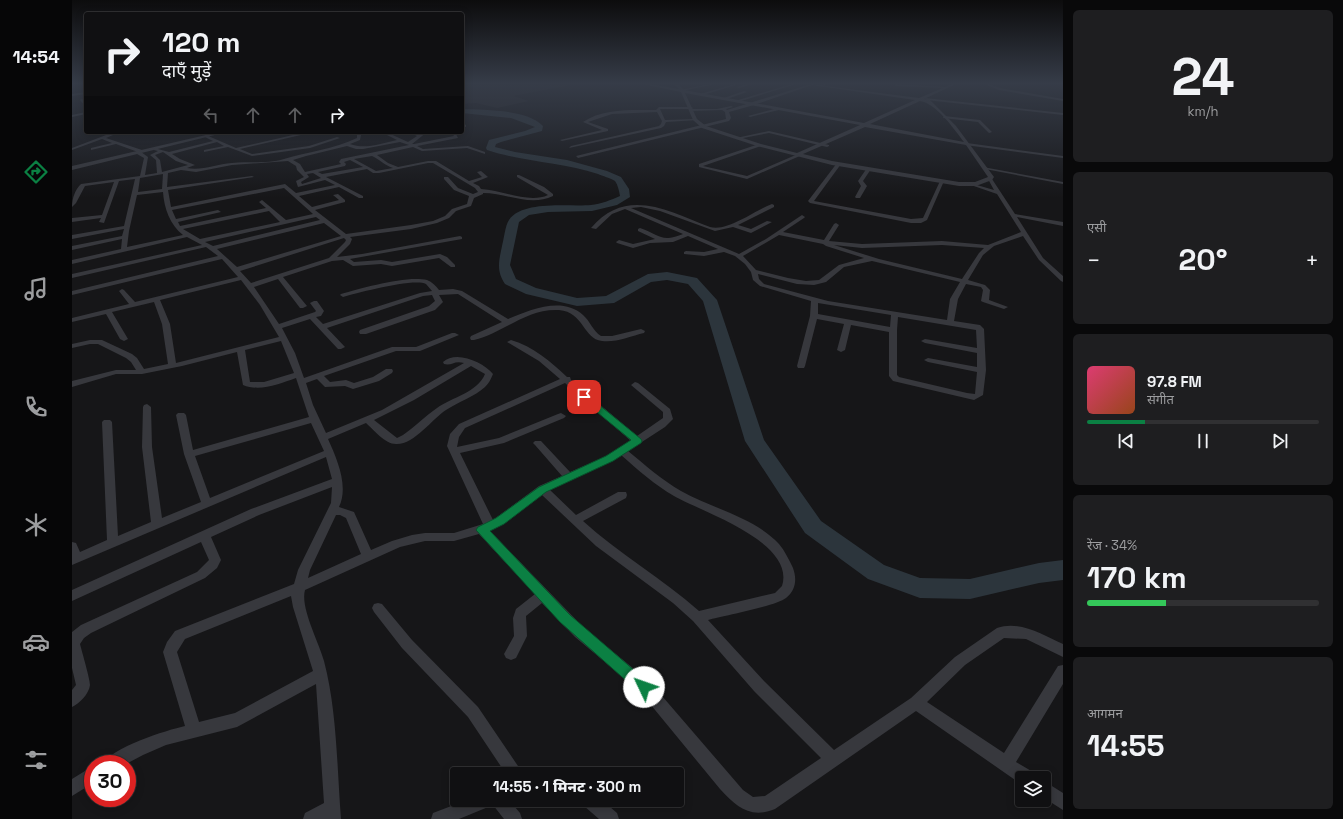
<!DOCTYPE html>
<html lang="hi">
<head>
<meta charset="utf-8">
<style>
  body { margin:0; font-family:"Space Grotesk","Noto Sans Devanagari",sans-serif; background:#1e1e20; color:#f1f3f6; height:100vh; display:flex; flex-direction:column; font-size:15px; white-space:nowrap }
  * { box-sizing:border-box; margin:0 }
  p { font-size:13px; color:#9c9d9f }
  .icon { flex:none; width:22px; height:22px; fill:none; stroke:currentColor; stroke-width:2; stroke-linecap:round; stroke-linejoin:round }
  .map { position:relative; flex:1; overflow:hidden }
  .side { display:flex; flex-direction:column; gap:10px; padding:10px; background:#09090a; width:280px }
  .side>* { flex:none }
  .banner { position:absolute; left:12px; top:12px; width:380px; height:122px; border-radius:4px; box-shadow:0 2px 10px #0003,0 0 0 1px #303032; background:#101012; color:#f1f3f6; overflow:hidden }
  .tools { position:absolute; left:943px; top:771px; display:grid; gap:8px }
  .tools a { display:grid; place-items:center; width:36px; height:36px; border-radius:4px; background:#101012; box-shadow:0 2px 10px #0003,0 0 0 1px #303032; font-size:20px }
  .speed { position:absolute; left:12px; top:755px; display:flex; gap:8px; font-size:20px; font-weight:700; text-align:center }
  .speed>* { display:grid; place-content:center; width:52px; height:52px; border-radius:50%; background:#101012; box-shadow:0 2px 10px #0003,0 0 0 1px #303032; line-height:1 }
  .speed .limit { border:6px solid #d22; background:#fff; color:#111 }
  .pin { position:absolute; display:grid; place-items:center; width:34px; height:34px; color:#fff; margin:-17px; border-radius:8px; box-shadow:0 2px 6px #0006 }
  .me { position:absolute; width:44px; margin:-22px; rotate:312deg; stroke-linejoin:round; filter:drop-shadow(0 0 3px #0008) }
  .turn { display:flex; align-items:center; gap:14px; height:84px; padding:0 12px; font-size:18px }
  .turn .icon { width:52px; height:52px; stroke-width:2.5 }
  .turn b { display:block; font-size:28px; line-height:34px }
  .lanes { display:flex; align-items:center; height:38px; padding:0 12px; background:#0003; justify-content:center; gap:20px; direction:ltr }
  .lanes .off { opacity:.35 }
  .big { font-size:30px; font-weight:800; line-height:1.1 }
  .side .tile { flex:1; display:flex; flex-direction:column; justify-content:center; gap:6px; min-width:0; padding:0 14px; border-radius:6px; background:#1e1e20 }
  .side .dial { align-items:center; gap:0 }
  .dial b { font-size:52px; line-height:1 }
  .song { display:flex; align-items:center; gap:12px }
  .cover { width:48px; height:48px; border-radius:6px; background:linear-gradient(135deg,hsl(340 70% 55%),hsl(20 70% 35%)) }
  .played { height:4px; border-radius:2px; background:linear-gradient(90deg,#0b8043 25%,#303032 25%) }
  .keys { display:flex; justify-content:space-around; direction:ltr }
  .heat { display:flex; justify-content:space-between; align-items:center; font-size:22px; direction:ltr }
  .charge { height:6px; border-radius:3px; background:linear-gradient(90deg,#34c759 34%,#303032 0) }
  .trip { position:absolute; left:378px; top:767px; width:234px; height:40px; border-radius:4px; background:#101012; box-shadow:0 2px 10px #0003,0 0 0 1px #303032; font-weight:800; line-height:40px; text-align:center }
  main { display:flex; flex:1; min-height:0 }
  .tab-bar { display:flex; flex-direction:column; width:72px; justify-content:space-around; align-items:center; background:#060607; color:#9c9d9f }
  .tab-bar .icon { width:28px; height:28px }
  .tab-bar .on { color:#0b8043 }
  .tab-bar b { font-size:18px; color:#f1f3f6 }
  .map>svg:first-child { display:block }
</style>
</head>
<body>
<main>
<nav class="tab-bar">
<b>14:54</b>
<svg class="icon on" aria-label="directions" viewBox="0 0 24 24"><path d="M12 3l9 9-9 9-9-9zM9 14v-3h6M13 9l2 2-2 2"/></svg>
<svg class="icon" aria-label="music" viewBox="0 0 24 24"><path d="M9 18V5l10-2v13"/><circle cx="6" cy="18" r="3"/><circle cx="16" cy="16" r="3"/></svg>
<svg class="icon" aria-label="phone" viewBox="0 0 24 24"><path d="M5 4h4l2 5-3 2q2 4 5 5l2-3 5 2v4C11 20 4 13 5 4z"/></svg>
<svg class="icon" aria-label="climate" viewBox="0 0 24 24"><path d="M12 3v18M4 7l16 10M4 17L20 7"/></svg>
<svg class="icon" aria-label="car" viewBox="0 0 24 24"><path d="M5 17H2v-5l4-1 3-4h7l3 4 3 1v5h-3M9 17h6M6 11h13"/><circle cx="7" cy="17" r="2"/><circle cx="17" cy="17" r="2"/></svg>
<svg class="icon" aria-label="filters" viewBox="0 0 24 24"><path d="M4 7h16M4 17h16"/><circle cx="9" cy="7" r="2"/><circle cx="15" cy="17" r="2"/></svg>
</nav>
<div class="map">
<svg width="991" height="819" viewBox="0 0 991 819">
  <rect width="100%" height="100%" fill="#161618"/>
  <path fill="#222225" d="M399,84H504L441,96L457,101L425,108L404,103L390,104V85Z"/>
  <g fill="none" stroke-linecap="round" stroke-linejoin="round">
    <path fill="#2c353c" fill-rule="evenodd" d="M390,109C412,110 455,109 471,126L470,131L429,142L424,144L423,147L443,152L495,160L535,171L549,177L557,189L558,197L545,205L520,211L476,212L457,215L447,222L438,265L444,279L464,288L505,298L534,296L576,274L595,272L625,278L645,300L692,440L749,521L812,565L848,578L898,579L967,563L991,560V580L967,583L898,599L848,598L796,579L733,533L673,441L631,301L616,284L595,280L579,282L542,303L505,306L454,294L433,284C424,270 427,261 430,246C432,239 433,226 437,220C451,200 497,207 519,205C529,204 539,200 548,196C547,191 546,185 543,181C539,178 530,176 526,174C490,162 451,162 415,150L414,148L417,140L453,131L463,127L439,118L390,113Z"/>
    <path fill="#37383d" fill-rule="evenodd" d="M11,84H14V85H12Z
      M638,84H643L610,91L608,90Z
      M663,84H667L631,95L628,94Z
      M676,84H680L667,88L665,87Z
      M720,84H724L666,102L663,101Z
      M739,84H743L682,105L657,112L659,118L657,121L506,158L504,156L654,119L653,112L650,110L619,111L617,110L618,109H588L593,120L623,119L625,120L594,122L592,126L589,128L497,148L499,146L587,126L589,124L590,121L585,112L540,114L516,122L536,129V131L490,141L488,140L530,130L511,122C531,108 561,110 584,110L587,107H619L621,108L620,109H645L659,106L661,107L654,109L655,110Z
      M753,84H757L750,86L748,85Z
      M824,84L872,87L874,88L823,86Z
      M912,84H916L928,88L991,99V101L927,90Z
      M672,91L675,92L652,100L649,99Z
      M14,92V94L0,96V94Z
      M853,98L991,113V115L854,100Z
      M10,99L14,103V107L8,100Z
      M706,108L707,110L678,117L676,116Z
      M14,112V114L0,117V115Z
      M872,116L908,120L920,132L917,133L906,122L871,118Z
      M390,123L394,125V127L390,126Z
      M697,131L757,145V146L755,147L697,133L666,139L664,138Z
      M42,132H48L34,138L70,150L69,152L76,157L73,175L85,173L84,160L78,155L86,151L82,150V148L97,152L141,141L133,137L134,135L164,148L234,132H242L168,149L180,154L237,146L265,137L268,138L238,148L180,156L156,147L132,152V150L152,146L145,142L100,154L108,159L123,165L115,168C130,171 144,164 160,163C177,161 196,164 212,159C235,152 262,149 285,138V134L288,132H293L289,135L288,140L278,144C293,150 310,143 325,140L309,132H314L336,142L345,136L337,132L348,134L350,132H355L340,144H342L382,136L379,132H383L386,138L345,146L351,149L396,146L413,152V154L395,148L350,151L341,147L305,155L316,163L326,167L356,161H364L397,181L410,177L405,172L409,171L416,177L401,183L407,186L409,189C430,190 457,204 476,195L445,177V175H447L472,187L481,194V196C458,207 435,193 411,193V194L402,198L399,206L384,211L377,218L365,223L339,229L278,237L280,239L278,244L265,257L290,254L388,236L390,237V239L278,259L282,262L309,260L320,262L368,254L375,257L383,265V267H379L367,258L320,266L309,264L281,266L271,260L260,261L211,277L235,306L231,308H228L206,279L182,287L207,324L243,312L244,311L238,303L242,301H245L252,311L249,316L244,317L251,324L348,293L360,291C358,289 356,286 354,284C341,278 286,293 271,297L268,295L269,294C290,288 335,275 355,280C360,282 364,286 367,290L381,289L390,291L436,319C458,310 490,296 511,315C518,321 521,331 529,336H540L569,329L573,331L572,333C559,336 543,343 530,341C511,339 512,312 487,310C455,308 431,333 402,340H399L398,338L399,336L430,322L386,294L367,295L371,302L363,310L294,334H288L287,332L288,330L357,306L363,301L360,295L351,296L255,328L273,347L269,349H266L238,319L210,328L223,353L232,378L320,347H344L380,333H383L387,335L348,351H324L252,376L258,382L274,380L282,383L301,377L314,369H320L321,371L320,373L307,381L281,389L273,386L253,387L245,379L234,383L241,405L254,433L310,410L392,363C382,360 380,366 372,364L371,362C384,350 411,362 421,374C419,379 417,383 413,387C402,397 386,402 374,410C360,419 342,445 324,444C313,444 302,430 294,423L256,439C265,459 277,486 267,507L282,512L299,550L320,541L340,535L353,533H382L411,524L375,446L378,434L387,424L488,379L467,361L435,342L439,340C461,346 479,362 495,377H498L499,380L507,387L565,436L591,418V412L559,385L563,382L566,383L598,409L601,419L593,427L556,451C573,465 590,480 609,491C641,509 682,517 707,544C713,551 717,560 721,568C725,579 724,590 714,598C704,606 651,616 636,620L692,681L762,750L839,698L883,657L925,628C948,620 971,635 991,644V657L954,639L932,638L893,665L855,702L932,753L986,666L991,665V684L944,762L961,772L963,778H950L949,784L844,711L703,809C678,819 665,807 648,789L574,699L557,682L503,637L470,603L454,616L455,636L444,658L439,660L434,658L432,654L442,636L441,618L444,609L463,594L407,534L382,541H353L328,547L233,590C228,608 247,642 252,661C265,710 265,768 269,819H231L233,813L252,803L244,684L165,727L94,745L71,755L54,764H31C38,748 95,730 113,726L91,652L95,642L103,631L222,584L226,570L259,503L260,487L187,515L139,537L149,560L145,568L133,578L19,633L12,638L8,644C10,652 18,679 18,685C17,694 7,704 0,707V690L4,685L0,668V632L9,625L125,572L137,560L129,542L0,601V590L179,509L260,479L254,457L0,565V542L4,543L8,552L35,540L30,422L32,420H38L40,422L46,536L79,522L70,447L71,407L72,405L75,404L79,407L80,447L90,518L129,502L112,454L104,415L106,413H112L114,415L121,450L237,417L224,378C207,384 188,392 171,385L165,352L110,366L70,374H44L0,387V381L44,370H64L59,362L54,358L26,344H18L0,348V344L18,340H30L60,354L65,358L72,369L96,364L90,324L82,302L40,312L56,339L52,341L48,339L34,314L0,322V318L57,304L47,291L50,289L52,290L63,302L166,277L150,259L0,295V291L146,256L134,247L0,278V274L130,245L115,237L0,264V260L49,249L50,239L0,250V246L50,236L52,229L0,239V235L52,226L63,179L47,181L32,223L27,222L29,218L0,222V218L30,215L42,182L13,186L4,203L0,207C0,198 3,190 9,184L68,176L72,158L65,154L66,152L44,144L19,150V148L40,143L30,139L0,150V148ZM328,142L337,145L269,159L267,162L269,164L233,172L228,164L221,160L234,156L275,146L284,149H291ZM91,152L104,161L116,165L90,172L88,160L83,155ZM300,156C307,159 312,165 321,168L304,171L282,159ZM278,160L291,167L250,174L246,172L273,166L274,164L272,162ZM216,161L224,166L225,170L232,177L224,181L226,187L253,180L263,185L224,193L213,184L99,207L96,190L182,177L180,176L95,187L96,173L109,170L124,172L160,165ZM356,163H361L403,188L406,192L401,194L386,188L376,177H372V179L382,190L397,196L395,204L380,209L373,216L361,221L339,225L274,234L243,210L273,202V200L266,194L261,195L267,200L240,207L227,196L267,187L287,198H291V196L254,177L295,169L301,173H307ZM241,173L249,178L230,184L229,182L237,177L235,174ZM91,174L90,189L66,192L68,178ZM212,188L241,214L214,220L190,200L187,202L194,208L108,226L106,222L149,212L146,210L104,219L100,210ZM91,192C92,208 98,225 111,235L55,247L57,231L65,195ZM197,211L208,222L128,239L111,229ZM244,217L248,220L141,246L133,242ZM252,223L269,236L165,267L145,249ZM272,238L274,240L273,242L257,258L179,283L168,271ZM169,280L188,305L207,337L104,363L98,324L88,300ZM209,341L222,373L192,382H178L173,350ZM399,366L413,374C405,393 380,397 365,408C353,416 343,427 331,435L325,438L302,420L342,400ZM493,383L559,441L535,456L498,472L469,441H463L461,443L463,445L490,476L467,486L421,520L388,453L432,443L492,418L494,416L489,413L486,414L427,438L385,447L387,437L393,428ZM239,423L252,451L138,498L123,456ZM549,455C566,470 583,485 602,496C630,512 724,542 710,586L703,593L627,611C590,578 547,554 511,521L554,498L555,495L554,492H546L504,515L478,490ZM470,495L524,546L601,603L621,621L682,691L749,758L693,796L681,797L671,790L584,689L567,673L513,629L417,530L432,524ZM264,515H268L274,518L289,554L236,578L238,570ZM219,596L221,607L241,671L163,713L127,722L105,652L113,639Z
      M260,132H266L264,133Z
      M895,143L991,156V158L893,145Z
      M687,144L689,146L631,166L675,176L726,154L730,155L675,179L627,167V164Z
      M765,163L769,164L742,201L839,219L851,218L868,181L870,180L872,181L855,220L849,223H839L738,203L736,201Z
      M911,167L991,182V184L913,169H911Z
      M795,168L799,169L791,181L795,186L788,198H784L783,197L789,186L786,181Z
      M918,178L920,179L943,214L991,222V226L945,217L971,258L991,276V282L989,281L967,260L951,236L922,246L911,255L896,280L913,285L918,290L917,300L936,307L932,309L911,302L909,301L911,290L909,287L894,284L886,299L882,321L908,325L912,329L914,370L911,395L902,400L821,381L817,376V332L779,325L773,350L769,352L765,350L772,324L745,319L733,366L732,368H726L725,366L738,316L739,301L688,286L681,280L679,272L673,264L663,256L652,252L632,256L612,254V252L614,251L632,252L646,249L616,236L601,242L578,243L561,248L545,243L544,242L547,240L561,244L583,239L566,231V229L568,228C588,235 589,243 611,234L553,209L540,214L524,229L519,228C554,186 597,211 638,227C656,232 683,210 700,204L702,205V207L666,225L679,229L695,221L700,222L679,233L661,227L643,231L588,211L569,207L559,208L667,254L694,239L730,215L733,217L732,218L711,232L752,240L762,224L764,223L767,225L757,241L790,244L870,241L916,245L949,232L925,194L896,184L898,183L922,190L916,179ZM707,235L751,244L754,246L792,258L767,265L747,280L734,281L716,278L684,270L671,256ZM762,245L790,248L870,245L912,248L907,253L890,279L807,259ZM800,261L888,282L878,299L875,320L756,301L692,284L687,279L686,274L725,284L742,285L754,282L772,267ZM746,303L819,315L818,327L746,314ZM826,317L904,330L905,348L853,339L849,341L853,343L905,353V367L856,358L852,360L856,362L905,372L903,394L895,393L827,377L825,375V330Z
      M306,603L310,604L340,640L406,707L448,769L451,774H434L396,717L330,648L302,612L300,608L302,604Z
      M21,766V783L0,796V779Z
      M972,781L991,793V810L972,798Z
      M395,800H437L448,813L450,819H432L421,805L387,819H359L361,813Z
      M510,800H530L545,813L547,819H527L512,806Z"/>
    <path fill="#37383d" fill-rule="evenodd" d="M571,84H577L607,89L602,84H606L612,90L792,123L843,100L740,85L738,84L847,98L880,84H884L852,99L858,100L884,126L922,177L920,180L904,186H887L760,165L685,146L630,128L621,120L609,92ZM613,93L788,125L725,153L689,144L634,126L625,119ZM848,101C864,103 882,129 892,142L798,124ZM793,127L894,145L916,177L903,182H887L760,161L731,154Z
      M147,132H155L0,170V166Z"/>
  </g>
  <linearGradient id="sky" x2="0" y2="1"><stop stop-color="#0c0c0d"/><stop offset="0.42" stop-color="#363c48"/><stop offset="1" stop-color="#363c48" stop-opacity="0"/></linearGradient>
  <rect width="991" height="198" fill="url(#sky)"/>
  <path fill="#0b8043" stroke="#07532c" d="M512,394L515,395L569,439L570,441L569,443L541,461L474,492L432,524L418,531L498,615L577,683L579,687L577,692L572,694L567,692L488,622L404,530L406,527L424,518L467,487L534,456L559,440L509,399L507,397Z"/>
</svg>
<div class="tools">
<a><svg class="icon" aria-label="layers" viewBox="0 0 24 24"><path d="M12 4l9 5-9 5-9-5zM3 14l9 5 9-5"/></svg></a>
</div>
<div class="speed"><div class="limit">30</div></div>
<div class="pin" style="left:512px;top:397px;background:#d93025"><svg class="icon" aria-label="arrive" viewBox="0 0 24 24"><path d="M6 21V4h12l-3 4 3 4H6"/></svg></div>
<svg class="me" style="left:572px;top:687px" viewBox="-20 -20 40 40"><circle r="19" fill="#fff"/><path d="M0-13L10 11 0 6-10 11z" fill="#0b8043"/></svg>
<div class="trip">14:55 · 1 मिनट · 300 m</div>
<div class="banner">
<div class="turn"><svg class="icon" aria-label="right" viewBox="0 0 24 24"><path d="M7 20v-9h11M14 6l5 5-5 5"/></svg><div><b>120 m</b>दाएँ मुड़ें</div></div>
<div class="lanes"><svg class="icon off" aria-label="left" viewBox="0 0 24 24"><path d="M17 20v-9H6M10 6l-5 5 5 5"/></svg><svg class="icon off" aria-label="ahead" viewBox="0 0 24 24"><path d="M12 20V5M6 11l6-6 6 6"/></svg><svg class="icon off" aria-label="ahead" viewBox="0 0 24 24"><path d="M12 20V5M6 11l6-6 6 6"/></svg><svg class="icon" aria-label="right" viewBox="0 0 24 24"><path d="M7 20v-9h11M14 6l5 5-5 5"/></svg></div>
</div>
</div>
<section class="side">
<div class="tile dial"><b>24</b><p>km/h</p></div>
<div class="tile"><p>एसी</p>
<div class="heat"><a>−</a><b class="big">20°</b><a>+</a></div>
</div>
<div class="tile">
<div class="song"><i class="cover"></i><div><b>97.8 FM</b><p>संगीत</p></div></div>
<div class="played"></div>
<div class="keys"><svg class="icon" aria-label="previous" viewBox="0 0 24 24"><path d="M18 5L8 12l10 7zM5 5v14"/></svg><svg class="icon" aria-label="pause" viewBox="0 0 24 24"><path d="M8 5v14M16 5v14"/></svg><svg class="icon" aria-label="next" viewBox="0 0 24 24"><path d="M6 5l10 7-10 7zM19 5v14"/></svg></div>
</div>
<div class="tile"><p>रेंज · 34%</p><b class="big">170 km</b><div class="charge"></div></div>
<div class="tile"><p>आगमन</p><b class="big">14:55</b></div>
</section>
</main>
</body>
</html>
